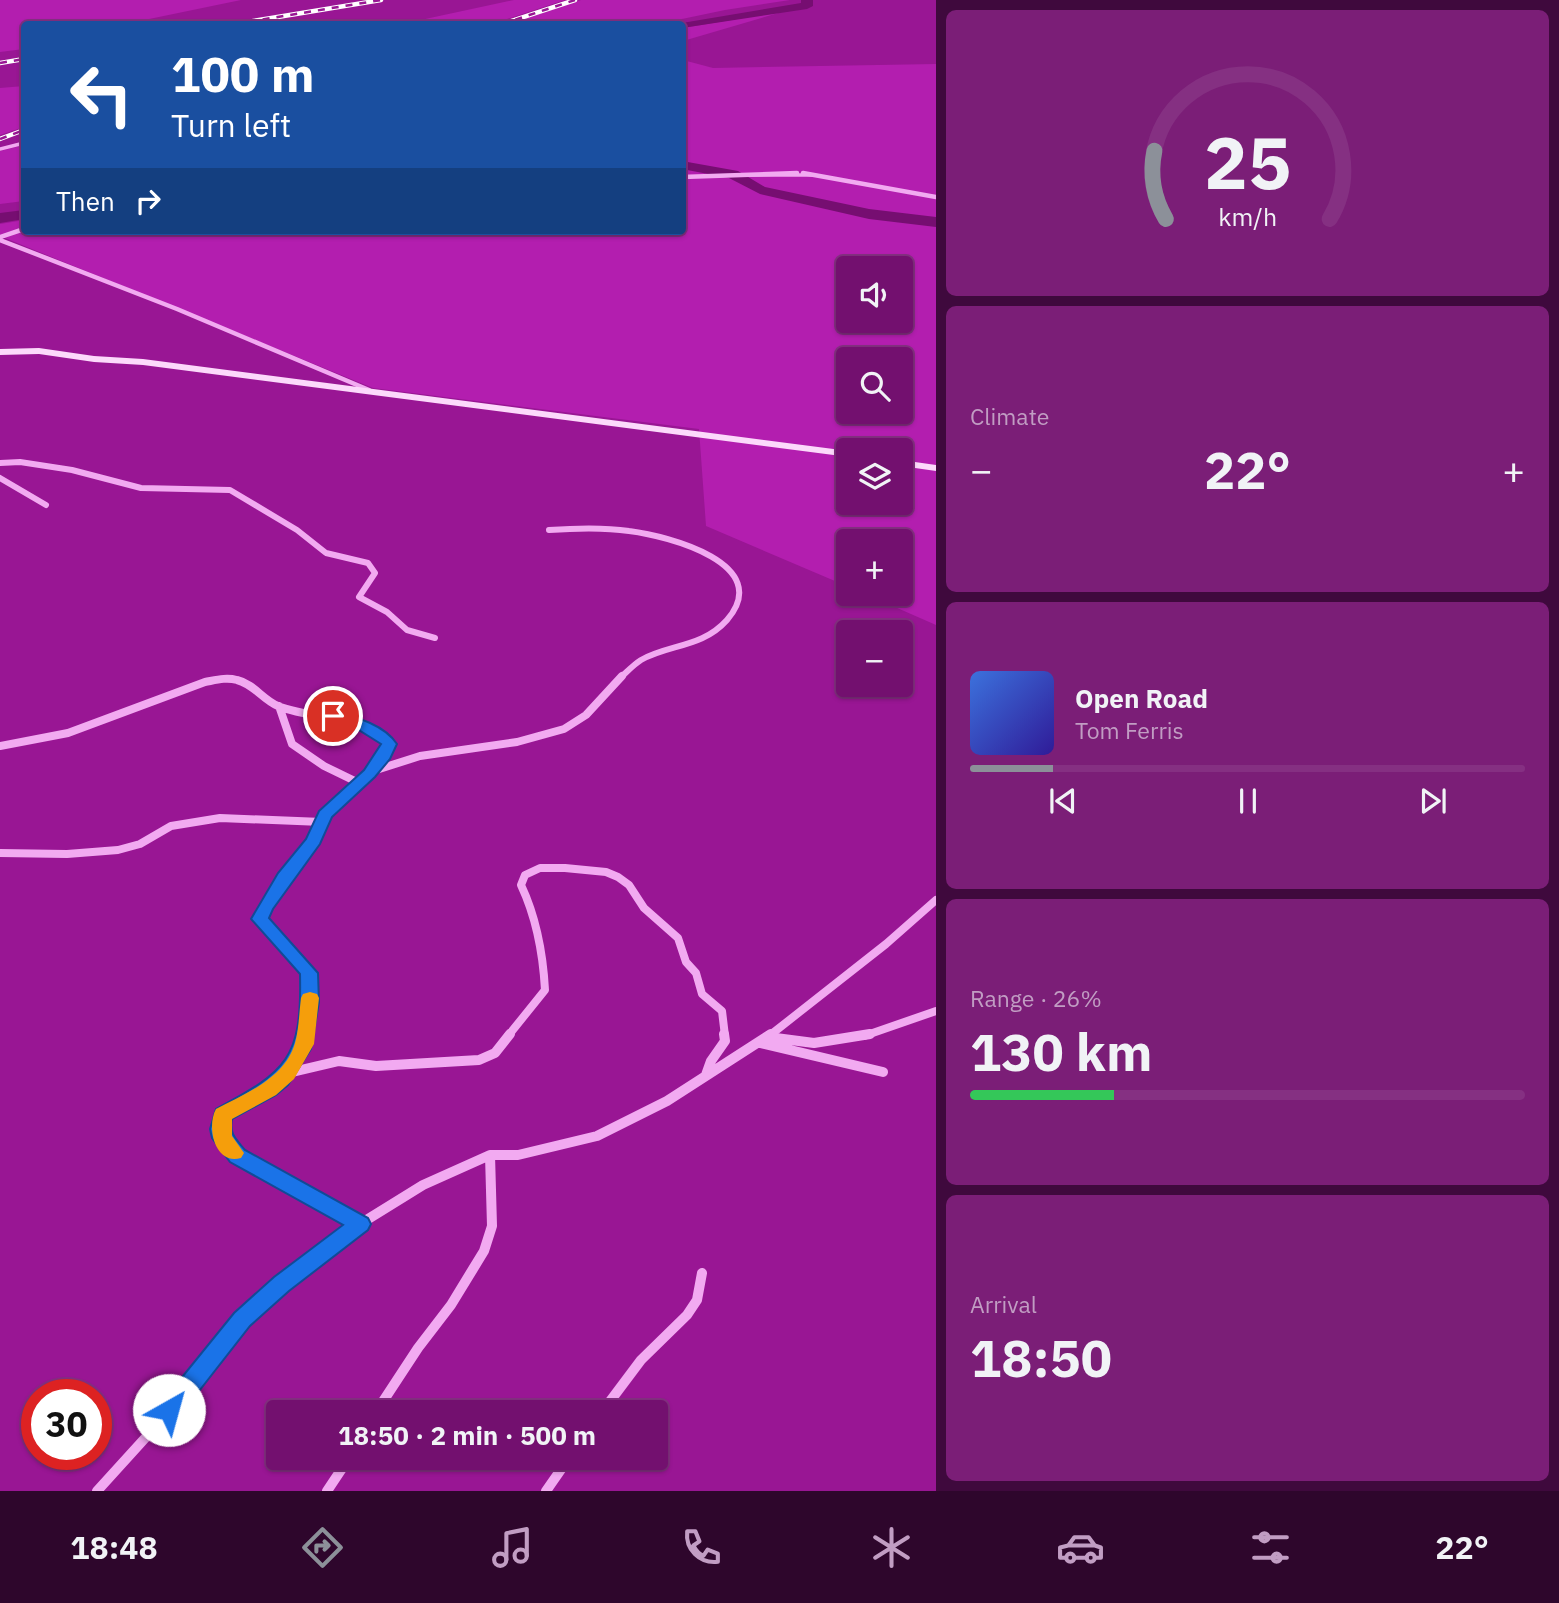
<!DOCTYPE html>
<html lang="en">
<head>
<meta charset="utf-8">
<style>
  body { margin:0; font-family:"IBM Plex Sans",sans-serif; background:#7b1e77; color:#f1f3f6; height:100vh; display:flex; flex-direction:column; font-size:26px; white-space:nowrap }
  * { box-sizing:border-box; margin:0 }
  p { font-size:23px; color:#c19dc3 }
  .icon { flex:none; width:38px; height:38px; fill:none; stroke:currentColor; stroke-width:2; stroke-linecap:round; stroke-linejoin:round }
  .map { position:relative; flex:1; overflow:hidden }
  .side { display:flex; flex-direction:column; gap:10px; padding:10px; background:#3f093d; width:623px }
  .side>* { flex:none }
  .banner { position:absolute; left:21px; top:21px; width:665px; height:214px; border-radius:7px; box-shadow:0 2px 5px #0004,0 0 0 2px #853082; background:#1a4fa0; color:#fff; overflow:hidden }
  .tools { position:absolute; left:836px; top:256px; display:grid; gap:14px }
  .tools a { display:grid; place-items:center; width:77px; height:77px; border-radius:7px; background:#73106f; box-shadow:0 2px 5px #0004,0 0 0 2px #853082; font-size:35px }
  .speed { position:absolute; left:21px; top:1379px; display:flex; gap:14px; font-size:35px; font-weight:700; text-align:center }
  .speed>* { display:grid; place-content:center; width:91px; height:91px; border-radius:50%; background:#73106f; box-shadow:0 2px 5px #0004,0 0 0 2px #853082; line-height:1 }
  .speed .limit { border:10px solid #d22; background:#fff; color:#111 }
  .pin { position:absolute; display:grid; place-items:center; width:60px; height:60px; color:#fff; margin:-30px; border:4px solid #fff; border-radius:50%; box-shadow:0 2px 7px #0007 }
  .me { position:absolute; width:77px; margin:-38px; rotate:38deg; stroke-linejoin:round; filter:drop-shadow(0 0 5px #0008) }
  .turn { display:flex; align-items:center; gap:24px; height:147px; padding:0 35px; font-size:32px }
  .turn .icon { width:91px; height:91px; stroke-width:2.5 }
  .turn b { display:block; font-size:49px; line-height:60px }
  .then { display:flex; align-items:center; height:66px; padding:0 35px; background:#0003; gap:14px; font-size:26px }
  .big { font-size:52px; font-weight:700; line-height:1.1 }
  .side .tile { flex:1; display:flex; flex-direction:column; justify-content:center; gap:10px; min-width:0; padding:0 24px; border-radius:10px; background:#7b1e77 }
  .side .dial { align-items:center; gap:0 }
  .dial svg { height:182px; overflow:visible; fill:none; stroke:#853082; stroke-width:7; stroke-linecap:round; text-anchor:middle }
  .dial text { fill:#f1f3f6; stroke:none }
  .song { display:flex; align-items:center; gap:21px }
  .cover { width:84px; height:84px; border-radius:10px; background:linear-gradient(135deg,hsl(220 70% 55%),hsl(250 70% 35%)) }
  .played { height:7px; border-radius:4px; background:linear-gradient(90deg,#8c9099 15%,#853082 15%) }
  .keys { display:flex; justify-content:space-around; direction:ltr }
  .heat { display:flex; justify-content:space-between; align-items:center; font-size:38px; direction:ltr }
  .charge { height:10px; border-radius:5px; background:linear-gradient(90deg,#34c759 26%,#853082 0) }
  .trip { position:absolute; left:266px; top:1400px; width:402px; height:70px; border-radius:7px; background:#73106f; box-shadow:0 2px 5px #0004,0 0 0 2px #853082; font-weight:700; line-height:70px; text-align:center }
  .tab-bar { display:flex; height:112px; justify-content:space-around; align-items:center; background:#2e062c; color:#c19dc3 }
  .tab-bar .icon { width:49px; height:49px }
  .tab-bar .active { color:#8c9099 }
  .tab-bar b { font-size:32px; color:#f1f3f6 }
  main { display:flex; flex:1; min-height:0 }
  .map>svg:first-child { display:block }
</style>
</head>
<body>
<main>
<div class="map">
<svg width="936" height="1491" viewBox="0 0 936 1491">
  <rect width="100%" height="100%" fill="#991694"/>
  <path fill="#b31eaf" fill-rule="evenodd" d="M0,0H241L125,24H24V49L0,52Z
    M514,0H565L492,24H402Z
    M581,0H790L725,10L658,24H508Z
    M785,11L683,41V28Z
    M683,60L713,68L936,64V625L863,593H901V541H849V587L706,526L699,429L373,388L0,236V224L24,220V231H682ZM849,268H901V320H849ZM849,359H901V411H849ZM849,450H901V502H849Z
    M24,86V127L0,135V88Z
    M24,145V201L0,204V151Z"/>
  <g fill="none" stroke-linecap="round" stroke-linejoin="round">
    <path fill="#760e71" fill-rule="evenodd" d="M801,0H813V6L807,9L682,28V24H676L801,3Z
      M682,161L738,171L765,187L869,209L936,217V227L869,219L760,194L729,178L682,169Z
      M24,210V219L0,223V213Z"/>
    <path stroke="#f2aaf1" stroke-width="3.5" d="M0,149L24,143
      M745,175H813"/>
    <path stroke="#f2aaf1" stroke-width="4.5" d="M803,173L936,197
      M682,177L797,173
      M0,237L24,229
      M0,240L177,309L369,390"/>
    <path stroke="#f2aaf1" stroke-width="6" d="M0,463L20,462L72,470L141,488L230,490L297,530L326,553L368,563L375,573L359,597L387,612L407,630L435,638
      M0,478L46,505
      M549,530C576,528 603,527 629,531C669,536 775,564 727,620C702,648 669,644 641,660C633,665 627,672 620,678"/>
    <path stroke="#f2aaf1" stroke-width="8" d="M279,706L292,744L324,766L359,783
      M0,746L68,733L205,682C216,680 226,677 237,680C254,684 263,700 278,706C317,722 359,710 389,744L382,759L325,815L314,840L270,896L259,919L309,973L311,1004L306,1036
      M373,771L420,756L517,742L564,729L586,715L622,676
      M0,853L67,854L118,850L140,844L171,826L220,818L322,822
      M508,1036L545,990C543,953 537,919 521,885L525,875L540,868H565L606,872L618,877L629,885L644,908L678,938L686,962L696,973L702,994L722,1011L725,1036
      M769,1036L886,944L936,900
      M864,1036L936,1011"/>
    <path stroke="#f2aaf1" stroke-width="10" d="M307,1034C289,1089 263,1086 223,1115C219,1132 225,1144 237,1156L360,1224
      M768,1037L814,1043L870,1034
      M760,1043L883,1072
      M288,1073L339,1061L376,1066L479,1060L495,1053L510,1034
      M706,1075L711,1061L725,1041L724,1034
      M376,1412L418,1348L451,1305L484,1251L492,1226L490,1155
      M602,1412L641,1360L687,1315L697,1300L702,1273
      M97,1491L157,1425L242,1319L282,1284L360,1224L423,1185L490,1155H518L597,1136L667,1101L771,1034
      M327,1491L349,1458
      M546,1491L569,1458"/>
    <path fill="#fcd9fb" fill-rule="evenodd" d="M39,348L94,356L143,359L849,451V457L143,365L94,362L39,354L0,355V349Z
      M901,460L936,465V471L901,466Z"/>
    <defs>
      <path id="rail" d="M235,24L381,0
        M502,24L575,0
        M0,63L24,59
        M0,139L24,130"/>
    </defs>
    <use href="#rail" stroke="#fff" stroke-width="4.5"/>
    <use href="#rail" stroke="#991694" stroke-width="2.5" stroke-dasharray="7" stroke-linecap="butt"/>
  </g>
  <path fill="#1a73e8" stroke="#114b97" stroke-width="2" d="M333,711C355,717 384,724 397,744L390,759L375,777L332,817L320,844L273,909L269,918L318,973L319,1002L311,1049L288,1085L276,1095L232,1119C229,1134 236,1139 245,1150L368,1218L371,1224L368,1230L289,1291L250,1326L178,1418L169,1421L161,1418L158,1410L161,1403L234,1313L274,1277L343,1225L230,1162L212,1138L210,1129L216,1109C287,1071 302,1059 300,974L251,919L278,873L306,839L319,811L364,770L381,744L357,729L327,719L325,716Z"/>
  <path fill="#f59e0b" d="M310,992L317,994L319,998L314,1044L294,1079L276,1095L232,1119V1136L244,1153L241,1158C215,1166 206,1127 216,1109C245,1094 285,1078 295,1043C299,1029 299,1013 301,998L303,994Z"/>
</svg>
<div class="tools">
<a><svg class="icon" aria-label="sound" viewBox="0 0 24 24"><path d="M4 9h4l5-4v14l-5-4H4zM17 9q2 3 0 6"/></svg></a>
<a><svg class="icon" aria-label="search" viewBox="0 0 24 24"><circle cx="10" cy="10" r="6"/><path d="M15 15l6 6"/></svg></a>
<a><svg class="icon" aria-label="layers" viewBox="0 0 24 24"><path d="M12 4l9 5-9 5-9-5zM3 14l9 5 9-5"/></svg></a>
<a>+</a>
<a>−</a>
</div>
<div class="speed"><div class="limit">30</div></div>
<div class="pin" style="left:333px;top:716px;background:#d93025"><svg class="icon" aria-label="arrive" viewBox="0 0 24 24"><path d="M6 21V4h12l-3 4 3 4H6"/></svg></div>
<svg class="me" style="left:169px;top:1410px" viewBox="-20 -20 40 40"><circle r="19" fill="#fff"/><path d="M0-13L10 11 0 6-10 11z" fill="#1a73e8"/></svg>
<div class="trip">18:50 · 2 min · 500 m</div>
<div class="banner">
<div class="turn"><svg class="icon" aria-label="left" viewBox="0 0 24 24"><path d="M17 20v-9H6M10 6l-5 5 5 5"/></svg><div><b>100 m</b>Turn left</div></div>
<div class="then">Then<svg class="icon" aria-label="right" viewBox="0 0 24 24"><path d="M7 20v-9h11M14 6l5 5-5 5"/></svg></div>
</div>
</div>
<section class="side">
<div class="tile dial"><svg viewBox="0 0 100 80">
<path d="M14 69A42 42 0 1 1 86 69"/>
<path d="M14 69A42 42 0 0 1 9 39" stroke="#8c9099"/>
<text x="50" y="56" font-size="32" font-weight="700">25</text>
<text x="50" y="72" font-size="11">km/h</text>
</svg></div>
<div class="tile"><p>Climate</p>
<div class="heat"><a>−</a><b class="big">22°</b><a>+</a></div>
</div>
<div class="tile">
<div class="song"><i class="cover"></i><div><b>Open Road</b><p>Tom Ferris</p></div></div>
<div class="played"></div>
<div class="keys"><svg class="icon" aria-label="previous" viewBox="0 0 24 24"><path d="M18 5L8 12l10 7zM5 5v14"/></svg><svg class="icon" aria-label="pause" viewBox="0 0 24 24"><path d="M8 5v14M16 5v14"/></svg><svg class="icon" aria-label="next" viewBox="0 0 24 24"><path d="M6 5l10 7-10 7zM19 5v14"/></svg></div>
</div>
<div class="tile"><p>Range · 26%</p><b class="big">130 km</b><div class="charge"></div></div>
<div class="tile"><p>Arrival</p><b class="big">18:50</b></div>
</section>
</main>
<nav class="tab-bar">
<b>18:48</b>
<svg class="icon active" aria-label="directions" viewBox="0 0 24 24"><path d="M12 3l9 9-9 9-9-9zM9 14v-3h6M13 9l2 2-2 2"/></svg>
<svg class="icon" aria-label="music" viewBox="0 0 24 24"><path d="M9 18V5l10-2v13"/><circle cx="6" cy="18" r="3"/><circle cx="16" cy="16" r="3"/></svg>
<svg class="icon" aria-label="phone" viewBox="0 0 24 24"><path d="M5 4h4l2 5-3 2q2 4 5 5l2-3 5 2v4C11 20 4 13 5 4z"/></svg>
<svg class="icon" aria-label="climate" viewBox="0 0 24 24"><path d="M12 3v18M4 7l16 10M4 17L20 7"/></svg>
<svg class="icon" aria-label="car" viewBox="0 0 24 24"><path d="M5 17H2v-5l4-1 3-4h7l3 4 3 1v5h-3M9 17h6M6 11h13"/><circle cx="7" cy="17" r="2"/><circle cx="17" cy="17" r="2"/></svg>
<svg class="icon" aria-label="filters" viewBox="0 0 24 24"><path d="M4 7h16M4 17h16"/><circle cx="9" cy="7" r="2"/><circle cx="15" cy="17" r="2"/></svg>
<b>22°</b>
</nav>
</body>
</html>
